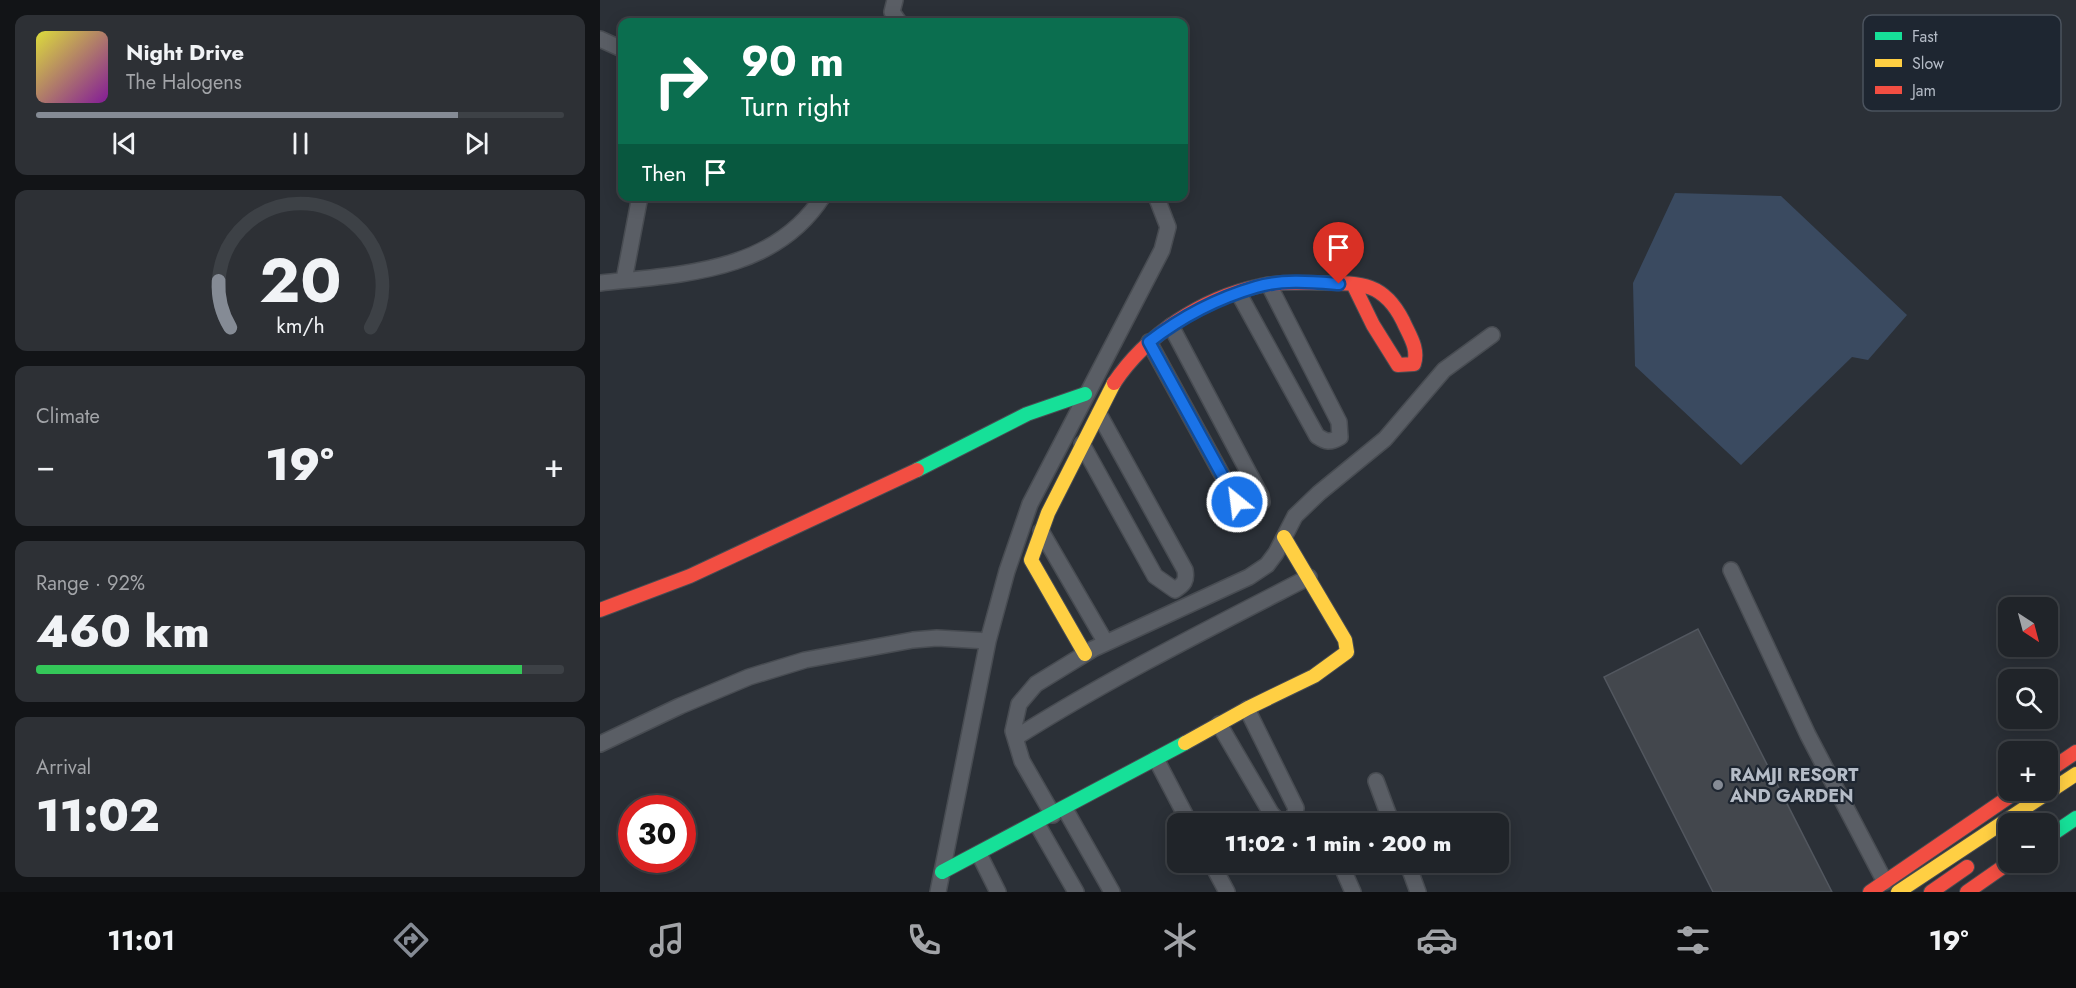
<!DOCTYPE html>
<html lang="en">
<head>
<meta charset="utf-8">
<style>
  body { margin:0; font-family:Jost,sans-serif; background:#2d3035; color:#f1f3f6; height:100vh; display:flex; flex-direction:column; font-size:22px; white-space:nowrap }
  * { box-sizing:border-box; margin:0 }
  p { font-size:20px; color:#a2a4a8 }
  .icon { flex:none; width:33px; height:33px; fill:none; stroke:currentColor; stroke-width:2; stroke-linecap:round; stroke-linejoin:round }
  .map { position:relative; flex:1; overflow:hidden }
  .sheet { display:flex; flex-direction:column; gap:15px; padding:15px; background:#121417; width:600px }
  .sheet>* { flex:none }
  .top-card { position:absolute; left:18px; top:18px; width:570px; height:183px; border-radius:12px; box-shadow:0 3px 15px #0003,0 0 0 2px #3d4146; background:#0b6e4f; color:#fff; overflow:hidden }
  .needle { width:39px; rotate:144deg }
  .buttons { position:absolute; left:1398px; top:597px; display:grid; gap:12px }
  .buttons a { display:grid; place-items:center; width:60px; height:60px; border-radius:12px; background:#202429; box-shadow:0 3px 15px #0003,0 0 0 2px #3d4146; font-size:30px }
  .speed { position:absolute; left:18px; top:795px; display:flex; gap:12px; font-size:30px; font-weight:700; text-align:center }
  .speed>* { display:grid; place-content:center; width:78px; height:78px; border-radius:50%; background:#202429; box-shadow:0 3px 15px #0003,0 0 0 2px #3d4146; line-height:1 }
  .speed .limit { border:9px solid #d22; background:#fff; color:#111 }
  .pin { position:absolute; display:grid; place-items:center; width:51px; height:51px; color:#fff; margin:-62px -26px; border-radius:50% 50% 50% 0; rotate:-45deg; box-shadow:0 0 6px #0007 }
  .pin .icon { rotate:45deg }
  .me { position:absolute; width:66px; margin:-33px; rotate:331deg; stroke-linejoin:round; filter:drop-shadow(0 0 4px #0008) }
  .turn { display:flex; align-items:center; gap:21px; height:126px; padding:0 24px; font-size:27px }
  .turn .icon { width:78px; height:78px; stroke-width:2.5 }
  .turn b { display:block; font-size:42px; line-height:51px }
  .then { display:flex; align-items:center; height:57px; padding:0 24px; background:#0003; gap:12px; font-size:22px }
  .big { font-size:45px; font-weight:800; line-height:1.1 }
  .sheet .card { flex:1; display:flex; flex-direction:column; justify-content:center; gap:9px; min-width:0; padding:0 21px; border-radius:12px; background:#2d3035 }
  .sheet .dial { align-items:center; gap:0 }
  .dial svg { height:156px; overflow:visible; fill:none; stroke:#3d4146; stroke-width:7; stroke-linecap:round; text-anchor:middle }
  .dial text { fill:#f1f3f6; stroke:none }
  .song { display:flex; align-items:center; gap:18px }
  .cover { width:72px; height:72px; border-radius:9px; background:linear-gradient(135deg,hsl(60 70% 55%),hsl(290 70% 35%)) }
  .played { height:6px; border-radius:3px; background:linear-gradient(90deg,#858b95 80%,#3d4146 80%) }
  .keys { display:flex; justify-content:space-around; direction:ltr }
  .heat { display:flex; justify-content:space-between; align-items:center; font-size:33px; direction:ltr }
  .charge { height:9px; border-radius:4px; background:linear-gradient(90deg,#34c759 92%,#3d4146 0) }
  .trip { position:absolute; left:567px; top:813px; width:342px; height:60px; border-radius:12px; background:#202429; box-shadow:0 3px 15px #0003,0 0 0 2px #3d4146; font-weight:800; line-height:60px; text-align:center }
  .menu { display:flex; height:96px; justify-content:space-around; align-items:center; background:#0d0e10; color:#a2a4a8 }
  .menu .icon { width:42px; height:42px }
  .menu .selected { color:#858b95 }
  .menu b { font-size:27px; color:#f1f3f6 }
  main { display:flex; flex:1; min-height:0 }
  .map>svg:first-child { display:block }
</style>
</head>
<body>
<main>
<section class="sheet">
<div class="card">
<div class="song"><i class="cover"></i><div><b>Night Drive</b><p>The Halogens</p></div></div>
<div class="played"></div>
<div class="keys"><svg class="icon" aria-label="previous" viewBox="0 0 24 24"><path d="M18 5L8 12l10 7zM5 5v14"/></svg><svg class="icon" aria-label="pause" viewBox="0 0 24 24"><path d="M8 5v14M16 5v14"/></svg><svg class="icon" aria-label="next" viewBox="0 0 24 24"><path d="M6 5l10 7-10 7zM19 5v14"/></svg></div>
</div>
<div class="card dial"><svg viewBox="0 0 100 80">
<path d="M14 69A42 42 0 1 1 86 69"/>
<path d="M14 69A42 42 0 0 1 8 45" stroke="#858b95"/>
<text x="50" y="56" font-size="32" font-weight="700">20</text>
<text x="50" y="72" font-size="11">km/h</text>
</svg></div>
<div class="card"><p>Climate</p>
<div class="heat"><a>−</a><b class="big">19°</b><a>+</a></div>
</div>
<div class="card"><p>Range · 92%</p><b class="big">460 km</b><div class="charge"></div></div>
<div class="card"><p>Arrival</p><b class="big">11:02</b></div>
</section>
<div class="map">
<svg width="1476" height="892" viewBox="0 0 1476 892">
  <rect width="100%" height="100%" fill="#2b3037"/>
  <path fill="#3a4a60" d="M1075,193L1181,196L1307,315L1268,360L1252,357L1141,465L1035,366L1033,283Z"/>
  <path fill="#43474d" stroke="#52575f" stroke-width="1.5" d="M1098,629L1232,892H1113L1004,677Z"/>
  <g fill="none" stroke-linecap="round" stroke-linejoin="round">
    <defs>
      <path id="street" d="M295,0L292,12L299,22
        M0,39L22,49
        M24,280L40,196
        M0,283C81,274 174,273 223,196
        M639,294L717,436C726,442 730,443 740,437L739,422L669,285
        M549,342L637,502L651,511L662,502L661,496L571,326
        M482,444L555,576L575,590C584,584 587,581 585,570L499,414
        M441,531L506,643
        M1131,570L1208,735L1285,882
        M619,724L671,813L680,823H688L694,816L696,808L647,709
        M415,738C510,678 610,628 709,577
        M0,744L80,706L149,677L205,660L313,640L337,638L388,641
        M556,759L590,824
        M776,781L792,824
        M465,809L512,892
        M453,815L422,761L413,731L419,704L436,684L493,649L649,577L667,565L676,553L695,516L719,493L785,439L844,370L892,335
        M437,824L476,892
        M379,854L398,892
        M611,862L627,892
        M807,862L818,892
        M742,867L753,892
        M338,892L388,641L407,571L430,504L562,250L568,227L556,196"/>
      <path id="fast" d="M317,470L427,414L485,394
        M1448,837L1476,818
        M342,872L585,743"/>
      <path id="slow" d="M485,654L431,560L448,513L514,383
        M585,743L648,708L714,676L747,652L745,640L684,537
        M1298,892L1476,774"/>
      <path id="jam" d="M514,383C546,335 602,298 659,286C680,281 702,283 723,283C762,283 784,283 803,321C809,335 819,348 814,364L798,365L773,325L753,284
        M0,610L90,576L317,470
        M1448,771L1476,752
        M1270,892L1419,790
        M1331,892L1367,867
        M1367,892L1410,862"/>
    </defs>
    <use href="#street" stroke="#484c52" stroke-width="18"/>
    <use href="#fast" stroke="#484c52" stroke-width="16"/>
    <use href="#slow" stroke="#484c52" stroke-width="16"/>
    <use href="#jam" stroke="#484c52" stroke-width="16"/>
    <use href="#street" stroke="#5a5e65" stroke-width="15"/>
    <use href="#fast" stroke="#16e098" stroke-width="14"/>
    <use href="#slow" stroke="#ffcf43" stroke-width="14"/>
    <use href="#jam" stroke="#f24e42" stroke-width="14"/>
  </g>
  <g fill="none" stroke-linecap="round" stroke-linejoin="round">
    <defs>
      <path id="route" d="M637,502L549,342C580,318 618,298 656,287C682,279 713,282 739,284"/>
    </defs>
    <use href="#route" stroke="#114b97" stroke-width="15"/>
    <use href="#route" stroke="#1a73e8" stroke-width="10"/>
  </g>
  <circle fill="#858b95" stroke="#1e2631" stroke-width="2" cx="1118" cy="785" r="6"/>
  <g text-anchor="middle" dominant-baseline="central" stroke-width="4.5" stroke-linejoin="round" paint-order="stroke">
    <g font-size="18" font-weight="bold" fill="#b5bcc7" stroke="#1e2631" text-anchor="start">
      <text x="1130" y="775">RAMJI RESORT<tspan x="1130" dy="21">AND GARDEN</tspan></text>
    </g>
  </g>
  <rect x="1263" y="15" width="198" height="96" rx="9" fill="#1e2631" stroke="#4b535e" stroke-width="1.5"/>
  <rect x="1275" y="32" width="27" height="8" fill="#16e098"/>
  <rect x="1275" y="59" width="27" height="8" fill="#ffcf43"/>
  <rect x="1275" y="86" width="27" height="8" fill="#f24e42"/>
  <g font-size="16" fill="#b5bcc7">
    <text x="1312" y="42">Fast</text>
    <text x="1312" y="69">Slow</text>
    <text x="1312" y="96">Jam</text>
  </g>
</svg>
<div class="buttons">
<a><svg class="needle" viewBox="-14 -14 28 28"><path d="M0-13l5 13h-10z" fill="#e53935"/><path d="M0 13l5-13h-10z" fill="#a2a4a8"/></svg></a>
<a><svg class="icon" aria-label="search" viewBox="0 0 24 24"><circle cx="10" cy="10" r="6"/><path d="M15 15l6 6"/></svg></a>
<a>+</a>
<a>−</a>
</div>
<div class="speed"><div class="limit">30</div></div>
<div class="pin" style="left:739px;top:284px;background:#d93025"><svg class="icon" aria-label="arrive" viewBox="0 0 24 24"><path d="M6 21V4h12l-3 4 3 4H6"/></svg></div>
<svg class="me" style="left:637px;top:502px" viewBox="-20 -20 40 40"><circle r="17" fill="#1a73e8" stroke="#fff" stroke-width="3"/><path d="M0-11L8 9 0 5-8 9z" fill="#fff"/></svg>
<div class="trip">11:02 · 1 min · 200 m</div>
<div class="top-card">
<div class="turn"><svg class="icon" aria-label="right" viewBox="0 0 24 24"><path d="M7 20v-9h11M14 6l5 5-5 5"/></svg><div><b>90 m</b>Turn right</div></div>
<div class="then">Then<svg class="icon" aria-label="arrive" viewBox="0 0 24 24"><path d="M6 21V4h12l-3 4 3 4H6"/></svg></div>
</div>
</div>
</main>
<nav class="menu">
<b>11:01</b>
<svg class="icon selected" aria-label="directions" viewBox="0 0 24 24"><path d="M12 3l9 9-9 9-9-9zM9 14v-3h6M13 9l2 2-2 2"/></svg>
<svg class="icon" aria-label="music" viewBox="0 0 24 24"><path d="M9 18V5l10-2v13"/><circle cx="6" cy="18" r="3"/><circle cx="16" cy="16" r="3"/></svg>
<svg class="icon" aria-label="phone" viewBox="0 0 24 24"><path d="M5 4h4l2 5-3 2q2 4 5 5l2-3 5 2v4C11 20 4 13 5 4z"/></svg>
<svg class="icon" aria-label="climate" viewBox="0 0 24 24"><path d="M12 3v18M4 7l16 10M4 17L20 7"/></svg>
<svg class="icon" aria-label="car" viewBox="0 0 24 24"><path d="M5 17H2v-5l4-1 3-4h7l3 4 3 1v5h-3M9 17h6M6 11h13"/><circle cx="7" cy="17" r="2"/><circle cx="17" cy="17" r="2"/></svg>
<svg class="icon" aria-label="filters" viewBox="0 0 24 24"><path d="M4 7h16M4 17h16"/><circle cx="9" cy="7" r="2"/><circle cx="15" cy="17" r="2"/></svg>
<b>19°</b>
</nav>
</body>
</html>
